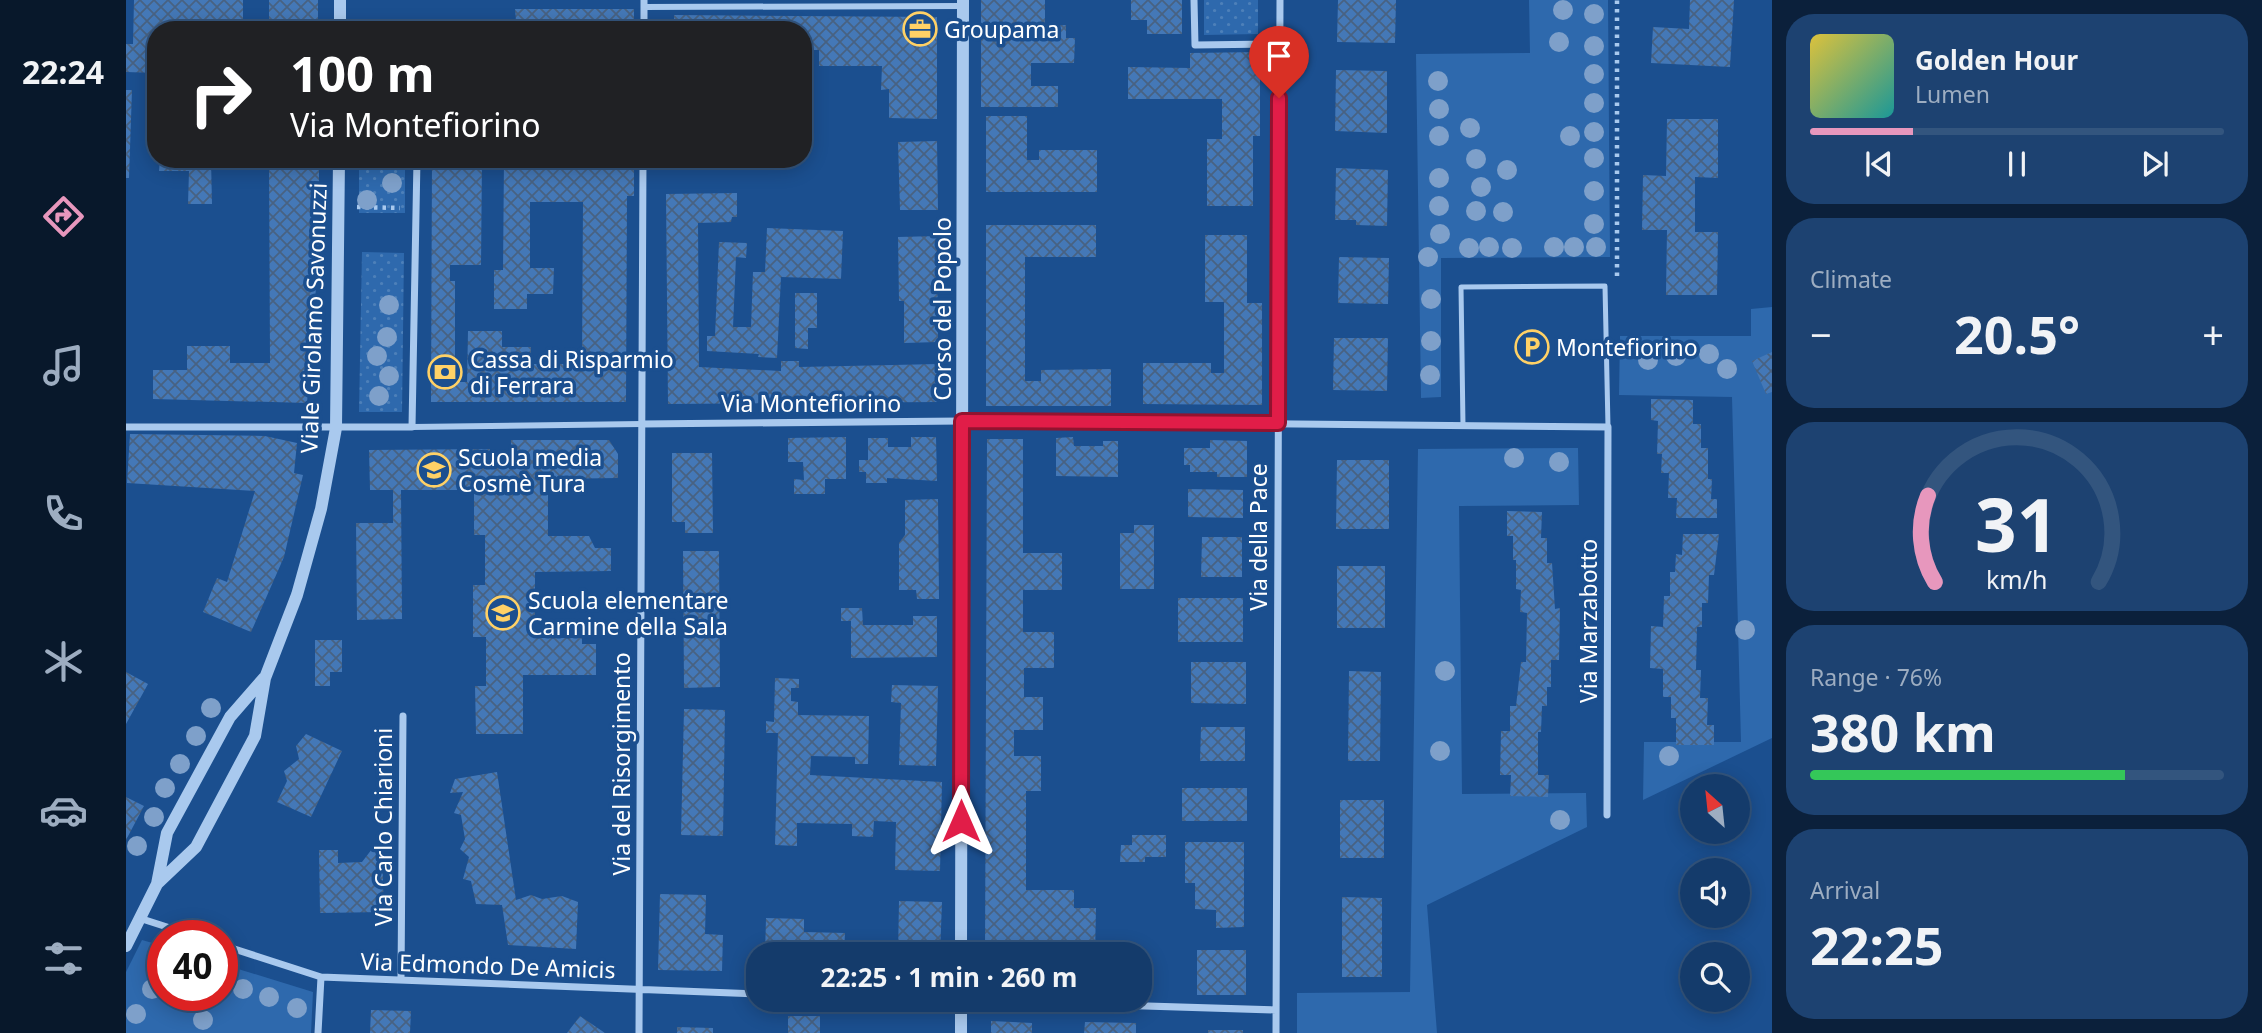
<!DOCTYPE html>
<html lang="en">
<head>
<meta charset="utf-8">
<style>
  body { margin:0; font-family:"Noto Sans",sans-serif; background:#1d4271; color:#f1f3f6; height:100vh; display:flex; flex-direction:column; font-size:26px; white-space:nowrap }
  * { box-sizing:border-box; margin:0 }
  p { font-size:23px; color:#9dadc1 }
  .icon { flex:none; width:38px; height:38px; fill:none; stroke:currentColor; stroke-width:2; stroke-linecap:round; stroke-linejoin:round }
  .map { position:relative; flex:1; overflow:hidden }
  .sheet { display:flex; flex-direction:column; gap:14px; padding:14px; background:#0b203b; width:490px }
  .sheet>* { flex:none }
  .banner { position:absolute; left:21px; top:21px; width:665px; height:147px; border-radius:28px; box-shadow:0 4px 18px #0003,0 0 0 2px #33557e; background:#202124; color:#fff; overflow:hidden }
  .needle { width:46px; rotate:333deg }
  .fabs { position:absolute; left:1554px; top:774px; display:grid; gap:14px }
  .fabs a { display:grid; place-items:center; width:70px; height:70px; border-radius:50%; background:#143b6b; box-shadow:0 4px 18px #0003,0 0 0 2px #33557e; font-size:35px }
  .speed { position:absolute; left:21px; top:920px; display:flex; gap:14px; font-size:35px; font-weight:700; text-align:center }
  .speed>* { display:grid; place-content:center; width:91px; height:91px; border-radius:50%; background:#143b6b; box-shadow:0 4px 18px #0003,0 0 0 2px #33557e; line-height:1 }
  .speed .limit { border:10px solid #d22; background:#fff; color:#111 }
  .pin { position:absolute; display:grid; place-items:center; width:60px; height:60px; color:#fff; margin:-72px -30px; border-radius:50% 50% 50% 0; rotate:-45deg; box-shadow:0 0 7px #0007 }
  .pin .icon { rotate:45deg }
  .me { position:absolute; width:77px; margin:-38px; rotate:0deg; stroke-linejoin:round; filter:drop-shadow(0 0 5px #0008) }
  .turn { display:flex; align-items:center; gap:24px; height:147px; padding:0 28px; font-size:32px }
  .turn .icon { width:91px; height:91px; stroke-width:2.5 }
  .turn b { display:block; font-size:49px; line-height:60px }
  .big { font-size:52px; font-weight:700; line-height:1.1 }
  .sheet .card { flex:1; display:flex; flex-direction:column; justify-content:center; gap:10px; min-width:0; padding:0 24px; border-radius:28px; background:#1d4271 }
  .sheet .dial { align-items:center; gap:0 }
  .dial svg { height:182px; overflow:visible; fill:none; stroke:#33557e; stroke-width:7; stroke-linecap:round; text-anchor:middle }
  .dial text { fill:#f1f3f6; stroke:none }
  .song { display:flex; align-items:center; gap:21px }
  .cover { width:84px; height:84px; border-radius:10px; background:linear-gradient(135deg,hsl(50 70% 55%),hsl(180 70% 35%)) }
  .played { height:7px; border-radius:4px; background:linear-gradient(90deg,#e797bd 25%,#33557e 25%) }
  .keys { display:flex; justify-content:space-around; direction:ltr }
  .heat { display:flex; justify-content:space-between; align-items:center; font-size:38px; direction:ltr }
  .charge { height:10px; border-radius:5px; background:linear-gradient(90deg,#34c759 76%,#33557e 0) }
  .trip { position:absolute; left:620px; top:942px; width:406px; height:70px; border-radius:28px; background:#143b6b; box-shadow:0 4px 18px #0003,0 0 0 2px #33557e; font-weight:700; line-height:70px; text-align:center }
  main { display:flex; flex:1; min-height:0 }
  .menu { display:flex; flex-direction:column; width:126px; justify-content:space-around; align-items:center; background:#08182b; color:#9dadc1 }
  .menu .icon { width:49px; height:49px }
  .menu .on { color:#e797bd }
  .menu b { font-size:32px; color:#f1f3f6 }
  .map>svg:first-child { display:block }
</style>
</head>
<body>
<main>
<nav class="menu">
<b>22:24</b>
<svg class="icon on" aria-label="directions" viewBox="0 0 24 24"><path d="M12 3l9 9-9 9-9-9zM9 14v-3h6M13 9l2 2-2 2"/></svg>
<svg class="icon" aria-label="music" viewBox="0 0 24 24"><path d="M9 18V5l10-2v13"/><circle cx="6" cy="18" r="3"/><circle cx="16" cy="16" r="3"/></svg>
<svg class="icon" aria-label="phone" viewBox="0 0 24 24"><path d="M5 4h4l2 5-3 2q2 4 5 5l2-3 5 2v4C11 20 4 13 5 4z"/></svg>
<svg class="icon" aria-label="climate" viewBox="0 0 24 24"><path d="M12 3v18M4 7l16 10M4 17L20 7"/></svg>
<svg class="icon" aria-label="car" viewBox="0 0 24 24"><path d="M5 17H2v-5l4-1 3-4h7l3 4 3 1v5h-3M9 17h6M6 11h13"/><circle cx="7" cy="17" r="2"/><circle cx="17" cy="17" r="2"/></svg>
<svg class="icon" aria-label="filters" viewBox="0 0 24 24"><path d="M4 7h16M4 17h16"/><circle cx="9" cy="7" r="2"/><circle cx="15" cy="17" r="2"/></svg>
</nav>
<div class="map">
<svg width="1646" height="1033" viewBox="0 0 1646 1033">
  <defs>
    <pattern id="grass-dots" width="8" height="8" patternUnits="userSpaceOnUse" patternTransform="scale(1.75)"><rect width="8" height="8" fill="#2e69ad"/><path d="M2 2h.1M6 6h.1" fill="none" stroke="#4d80b9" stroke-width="1.8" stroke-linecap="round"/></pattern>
    <pattern id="building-cross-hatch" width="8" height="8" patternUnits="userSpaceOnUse" patternTransform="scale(1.75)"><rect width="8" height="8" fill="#4478b7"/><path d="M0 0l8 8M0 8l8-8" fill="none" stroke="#486282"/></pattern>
  </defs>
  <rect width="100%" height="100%" fill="#1b4f8f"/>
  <path fill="url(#grass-dots)" d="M1078,0H1132V34L1078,35Z
    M233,159H279V213H233Z
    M236,252L278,253L276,412H233Z"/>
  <path fill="#2e69ad" d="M1403,0H1482L1484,257L1315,258V397L1295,398L1290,54L1404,53Z
    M1646,307V738L1517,800L1518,742H1615L1606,397L1493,395L1494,336H1625V309Z
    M1452,448L1453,505L1333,506L1336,794L1460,793L1461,827L1301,905L1311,1033H1171V993L1284,992L1292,449Z
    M16,940L37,946V996H96V964L187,992L185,1033H0V972Z"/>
  <path fill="url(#building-cross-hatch)" d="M8,0H117V30H30V73L0,72V44H7Z
    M143,0H192V30H143Z
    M855,0H919V26L940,25V38H949L948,63H905V86H932V107H855Z
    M1005,0H1056V34H1021V20H1005Z
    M1212,0H1270L1269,43L1211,42Z
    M1564,0H1608L1604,67L1525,63L1527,27L1563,29Z
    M389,9H508V30H306V21H390Z
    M548,15L811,17V119L763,118V89L755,90L756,66H693V50H677V30H548Z
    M1134,52V136H1127V206H1081V139H1096V99H1002V67L1064,68V53Z
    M1210,70L1261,71V133L1209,131Z
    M0,90H6L3,178H0Z
    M860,116H901V160H913V150H971V192H860Z
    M1541,119H1592V178L1569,177V232H1592L1591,295H1540L1541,230H1516L1517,175L1540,176Z
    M811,141L812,210H774L772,142Z
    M34,159H85L86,204H62L63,171H33Z
    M143,159H193V249L181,403L27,399V370H61V346H104V363H144Z
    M306,159H356L355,265H324V281H329V382H341L342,331H376V347H405V364H456L457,202H404V268H428L427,294H401V309H368V270H377L378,159H508V196H501L500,402H305Z
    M552,159H589V164H552Z
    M1210,168L1262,170L1261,226L1230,225V220H1209Z
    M611,193V217H606L605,222L572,223L573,367L655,371V361H673V367L813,364V402L542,404L540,194Z
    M860,225H970V257H899V381H915V370L985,369V406H860Z
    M641,228L717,231L715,279L655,277L651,358L632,357L633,354L581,351V336H589L593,242L621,243L620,258L610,257L607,327H625L627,272H639Z
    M1079,235H1121V303H1136V405L1017,404V363H1085V373H1098V302H1079Z
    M811,236L812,342L778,343V301H773L772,237Z
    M1213,257L1263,258L1262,304L1212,303Z
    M669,293H691V328H682V349L669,348Z
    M1208,338H1262L1261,391L1207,390Z
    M1646,352V392L1640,394L1626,361Z
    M1525,399L1567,400V424H1575V448H1582V479H1586L1585,499H1591V518H1550L1551,498H1542L1543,473H1535L1536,454H1531L1532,421L1525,420Z
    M4,434L139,436L171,443L168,473L177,475L158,557L125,632L77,612L91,578L101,582L129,491L1,483Z
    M720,437V479H699V494H668V479L678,480L677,462H662V438Z
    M785,437H810L811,481L761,478V483H740V472H733V460H742V438H762V447H785Z
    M947,437L948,446H977V441H992V477L930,476V438Z
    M861,439H897V553H936V590H897V632H928V668H898V697H917V730H888V756H915V791H900V890H948V908H970L969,954H859Z
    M385,440H483L492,454V478L422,479V536H463L469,548H485V571L409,572V638H456V644H470V675H397V734H350L349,686H360V637H347V585H359V535H348V490H275L276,619L231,620L230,523H267V490H244L243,450L364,449V464H385Z
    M1084,440L1121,441V477H1091V472H1064V465H1058V448H1084Z
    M546,453H586L587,533H559V522H546Z
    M1211,460H1263V529H1210Z
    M1062,489L1117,490V518L1062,517Z
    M812,499L813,599H791L790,590H773V543L779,535V500Z
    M1381,511L1416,512L1415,538H1421V563H1426L1429,609L1434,608L1433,660H1425V687H1421V706H1416L1415,732H1412V775H1423L1422,797L1384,796L1385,775H1374L1375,731H1384V706H1390L1395,662H1400L1401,613L1394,612L1395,590L1390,589V560H1387V536H1381Z
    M1008,525H1028V589H994V533H1008Z
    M1557,534H1593L1588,575H1583L1582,603H1576V627H1571L1570,670H1575L1574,698H1582L1581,725H1588V745H1550V718H1545V697H1537V669L1524,668L1525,626L1537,627L1538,596H1544V572H1549L1550,554L1556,555Z
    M1076,537H1116V577H1075Z
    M557,551H593L594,687L558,688Z
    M1211,566H1259V628H1211Z
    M1052,598H1117V642H1052Z
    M715,608H736L737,625H787V616H811V657L725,658V621H715Z
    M189,640H216V672H204V686H189Z
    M1065,662H1120V704L1065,703Z
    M1223,671L1255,672L1254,761H1222Z
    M0,672L22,684L0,724Z
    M649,678L673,679V688H665V701L672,702V715L743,716L742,764H729V757L685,756L684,775L816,782L814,871L769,870L770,822L748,821L747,837L726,836V824L671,823V846L649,845L652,733H640V721L648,722Z
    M766,685L812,686L810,766L773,765L775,703L765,702Z
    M558,709L599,710L597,836L555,835Z
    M1075,727H1119V761H1074Z
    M180,734L216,751L185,817L151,802L161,781L158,771L173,759L170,746Z
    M371,772L390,900L405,895L416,899L436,896L452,902L450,949L382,945L376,905L350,904L345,881L337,879L343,857L334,849L339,839L335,815L328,813L337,792L324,793L329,779Z
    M1056,788H1121V821H1056Z
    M0,797L18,806L0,840Z
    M1214,800H1258V858H1214Z
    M1006,835H1040V857H1019V862H994L995,845H1006Z
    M1059,842H1118V927L1090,928V910L1069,909V883H1059Z
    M246,849H256L258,912L194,913L193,850H212V863L236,862Z
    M534,894L580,895L579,934L597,935L596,971L532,970Z
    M1216,897L1256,898V977H1216Z
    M773,901L816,902L814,954H772Z
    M640,918L678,919V932L719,933L718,954H639Z
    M1071,950H1120V995H1071Z
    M245,1010L285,1011L284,1033H244Z
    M454,1016L479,1033H441Z
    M662,1016H694V1033H662Z
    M865,1021L906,1023V1033H865Z
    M959,1022L1010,1023V1033H958Z
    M551,1027L587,1028V1033H551Z
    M1082,1030H1117V1033H1082Z"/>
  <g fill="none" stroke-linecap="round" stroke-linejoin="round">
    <path stroke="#a9c9ee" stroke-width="4.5" stroke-dasharray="3.5 5" stroke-linecap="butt" d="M231,207L274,208
      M1491,276V0"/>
    <path stroke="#a9c9ee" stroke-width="5" d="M1337,426L1335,287L1479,286L1482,427"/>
    <path stroke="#a9c9ee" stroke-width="6" d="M518,7L837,6
      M286,427L516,424"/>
    <path stroke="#a9c9ee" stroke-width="7" d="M1068,0L1069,45L1154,44
      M518,30V0
      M516,424L836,421L1482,427L1481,815
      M0,427H286L291,159
      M13,918L69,936
      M96,945L195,977L632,994
      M275,980L277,716
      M794,999L1150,1010
      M192,1033L195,977
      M513,1033L517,159
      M1150,1033L1154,0"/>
    <path stroke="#a9c9ee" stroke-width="12" d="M214,30V0
      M31,884L70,847L129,736L139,678L171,595L195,509L210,428L213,159
      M0,946L31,884L41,833L104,717L138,678
      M835,954L837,0
      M835,999V1033"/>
  </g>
  <g fill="#7ea0ca">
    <circle cx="1437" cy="10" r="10"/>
    <circle cx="1468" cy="14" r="10"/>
    <circle cx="1433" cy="42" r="10"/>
    <circle cx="1468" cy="46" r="10"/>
    <circle cx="1468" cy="74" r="10"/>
    <circle cx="1312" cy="81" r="10"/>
    <circle cx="1468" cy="103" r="10"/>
    <circle cx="1313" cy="109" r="10"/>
    <circle cx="1344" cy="128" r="10"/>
    <circle cx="1468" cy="132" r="10"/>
    <circle cx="1313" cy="136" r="10"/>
    <circle cx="1444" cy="136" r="10"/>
    <circle cx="1468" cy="158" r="10"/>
    <circle cx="1350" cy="159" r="10"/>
    <circle cx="1381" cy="170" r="10"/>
    <circle cx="1313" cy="178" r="10"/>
    <circle cx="266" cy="183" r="10"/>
    <circle cx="1355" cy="187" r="10"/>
    <circle cx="1468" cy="191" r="10"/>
    <circle cx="241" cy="200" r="10"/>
    <circle cx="1313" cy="206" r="10"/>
    <circle cx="1350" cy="211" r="10"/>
    <circle cx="1377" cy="212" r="10"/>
    <circle cx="1468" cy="224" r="10"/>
    <circle cx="1314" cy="234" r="10"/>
    <circle cx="1363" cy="247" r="10"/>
    <circle cx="1428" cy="247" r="10"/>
    <circle cx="1448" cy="247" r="10"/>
    <circle cx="1470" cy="247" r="10"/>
    <circle cx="1343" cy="248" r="10"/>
    <circle cx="1386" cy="248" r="10"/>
    <circle cx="1302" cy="257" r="10"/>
    <circle cx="1305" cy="299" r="10"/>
    <circle cx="263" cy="305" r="10"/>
    <circle cx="261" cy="337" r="10"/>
    <circle cx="1305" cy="341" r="10"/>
    <circle cx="1583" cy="354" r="10"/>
    <circle cx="251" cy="356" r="10"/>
    <circle cx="1550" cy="356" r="10"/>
    <circle cx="1522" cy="360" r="10"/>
    <circle cx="1601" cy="369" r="10"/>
    <circle cx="1304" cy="375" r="10"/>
    <circle cx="263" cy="376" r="10"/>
    <circle cx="253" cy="396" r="10"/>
    <circle cx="1388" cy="458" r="10"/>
    <circle cx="1433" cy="462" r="10"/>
    <circle cx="1619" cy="630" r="10"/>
    <circle cx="1319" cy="671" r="10"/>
    <circle cx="85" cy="708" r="10"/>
    <circle cx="70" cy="736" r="10"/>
    <circle cx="1314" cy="751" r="10"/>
    <circle cx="1543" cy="756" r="10"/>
    <circle cx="54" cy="764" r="10"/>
    <circle cx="39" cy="788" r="10"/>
    <circle cx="28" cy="817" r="10"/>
    <circle cx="1434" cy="820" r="10"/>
    <circle cx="11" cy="846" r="10"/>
    <circle cx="26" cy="989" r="10"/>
    <circle cx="117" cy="989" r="10"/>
    <circle cx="143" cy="997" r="10"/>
    <circle cx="171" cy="1008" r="10"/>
    <circle cx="10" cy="1014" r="10"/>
    <circle cx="77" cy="1020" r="10"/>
  </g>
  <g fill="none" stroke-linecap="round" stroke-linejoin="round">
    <defs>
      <path id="route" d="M835,821L836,421L1152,423L1153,98"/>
    </defs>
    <use href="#route" stroke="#92132f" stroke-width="18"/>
    <use href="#route" stroke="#e11d48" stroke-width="12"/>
  </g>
  <defs>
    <symbol id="office-ring" viewBox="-11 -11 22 22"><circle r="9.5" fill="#1b4f8f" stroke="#ffd166" stroke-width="1.5"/><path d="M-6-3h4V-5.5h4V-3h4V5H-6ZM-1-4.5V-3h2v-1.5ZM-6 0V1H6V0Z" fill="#ffd166"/></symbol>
    <symbol id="parking-ring" viewBox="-11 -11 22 22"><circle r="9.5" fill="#1b4f8f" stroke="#ffd166" stroke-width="1.5"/><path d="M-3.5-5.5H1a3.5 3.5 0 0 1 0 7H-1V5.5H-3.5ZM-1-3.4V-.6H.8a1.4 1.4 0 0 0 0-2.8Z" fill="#ffd166"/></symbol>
    <symbol id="bank-ring" viewBox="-11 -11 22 22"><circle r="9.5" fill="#1b4f8f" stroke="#ffd166" stroke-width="1.5"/><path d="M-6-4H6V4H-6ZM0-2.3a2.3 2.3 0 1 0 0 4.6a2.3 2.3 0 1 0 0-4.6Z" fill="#ffd166"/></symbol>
    <symbol id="school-ring" viewBox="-11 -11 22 22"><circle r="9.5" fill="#1b4f8f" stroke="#ffd166" stroke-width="1.5"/><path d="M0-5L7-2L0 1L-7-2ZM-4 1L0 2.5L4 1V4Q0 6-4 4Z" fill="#ffd166"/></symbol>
  </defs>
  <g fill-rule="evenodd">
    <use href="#office-ring" x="775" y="10" width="38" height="38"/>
    <use href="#parking-ring" x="1387" y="328" width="38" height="38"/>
    <use href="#bank-ring" x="300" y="353" width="38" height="38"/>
    <use href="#school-ring" x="289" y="451" width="38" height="38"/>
    <use href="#school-ring" x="358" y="594" width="38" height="38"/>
  </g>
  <g text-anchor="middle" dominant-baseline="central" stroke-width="7" stroke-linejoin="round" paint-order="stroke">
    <g font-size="23" fill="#fff" stroke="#1b4f8f" text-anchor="start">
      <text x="818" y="29">Groupama</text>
      <text x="1430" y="347">Montefiorino</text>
      <text x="344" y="359">Cassa di Risparmio<tspan x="344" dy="26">di Ferrara</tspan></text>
      <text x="332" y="457">Scuola media<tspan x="332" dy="26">Cosmè Tura</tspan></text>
      <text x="402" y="600">Scuola elementare<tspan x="402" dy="26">Carmine della Sala</tspan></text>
    </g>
    <g font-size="23" fill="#fff" stroke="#1b4f8f">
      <text transform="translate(816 309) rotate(-90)">Corso del Popolo</text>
      <text transform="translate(187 318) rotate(-88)">Viale Girolamo Savonuzzi</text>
      <text x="685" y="403">Via Montefiorino</text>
      <text transform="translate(1132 537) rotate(-90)">Via della Pace</text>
      <text transform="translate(1462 621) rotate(-90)">Via Marzabotto</text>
      <text transform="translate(495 764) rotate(-90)">Via del Risorgimento</text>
      <text transform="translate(257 827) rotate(-90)">Via Carlo Chiarioni</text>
      <text transform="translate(362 965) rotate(2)">Via Edmondo De Amicis</text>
    </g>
  </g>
</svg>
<div class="fabs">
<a><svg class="needle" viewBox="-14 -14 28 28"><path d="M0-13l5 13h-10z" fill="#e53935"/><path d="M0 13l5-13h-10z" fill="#9dadc1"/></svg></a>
<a><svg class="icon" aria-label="sound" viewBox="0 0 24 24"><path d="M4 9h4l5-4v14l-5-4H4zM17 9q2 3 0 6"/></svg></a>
<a><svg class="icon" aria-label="search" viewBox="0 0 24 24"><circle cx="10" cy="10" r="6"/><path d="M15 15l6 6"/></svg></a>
</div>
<div class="speed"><div class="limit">40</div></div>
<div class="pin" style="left:1153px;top:98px;background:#d93025"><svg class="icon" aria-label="arrive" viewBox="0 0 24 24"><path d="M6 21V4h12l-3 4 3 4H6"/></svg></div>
<svg class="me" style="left:835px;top:821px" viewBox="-20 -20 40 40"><path d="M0-17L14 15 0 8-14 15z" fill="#e11d48" stroke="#fff" stroke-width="4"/></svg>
<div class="trip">22:25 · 1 min · 260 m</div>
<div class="banner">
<div class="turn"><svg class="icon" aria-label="right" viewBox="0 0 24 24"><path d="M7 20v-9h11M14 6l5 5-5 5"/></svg><div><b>100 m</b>Via Montefiorino</div></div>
</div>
</div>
<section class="sheet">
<div class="card">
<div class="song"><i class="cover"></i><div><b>Golden Hour</b><p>Lumen</p></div></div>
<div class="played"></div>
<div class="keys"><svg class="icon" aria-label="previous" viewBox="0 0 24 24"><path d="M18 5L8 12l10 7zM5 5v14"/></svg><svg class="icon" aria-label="pause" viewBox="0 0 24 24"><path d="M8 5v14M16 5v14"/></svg><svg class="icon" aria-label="next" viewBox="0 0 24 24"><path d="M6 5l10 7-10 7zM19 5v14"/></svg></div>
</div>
<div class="card"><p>Climate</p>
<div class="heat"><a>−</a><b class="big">20.5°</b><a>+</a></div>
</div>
<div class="card dial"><svg viewBox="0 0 100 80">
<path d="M14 69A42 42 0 1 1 86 69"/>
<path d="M14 69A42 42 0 0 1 11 31" stroke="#e797bd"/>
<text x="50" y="56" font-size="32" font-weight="700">31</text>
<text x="50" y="72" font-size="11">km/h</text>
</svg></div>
<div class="card"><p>Range · 76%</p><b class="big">380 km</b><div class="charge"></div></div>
<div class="card"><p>Arrival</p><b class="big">22:25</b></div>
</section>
</main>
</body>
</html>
